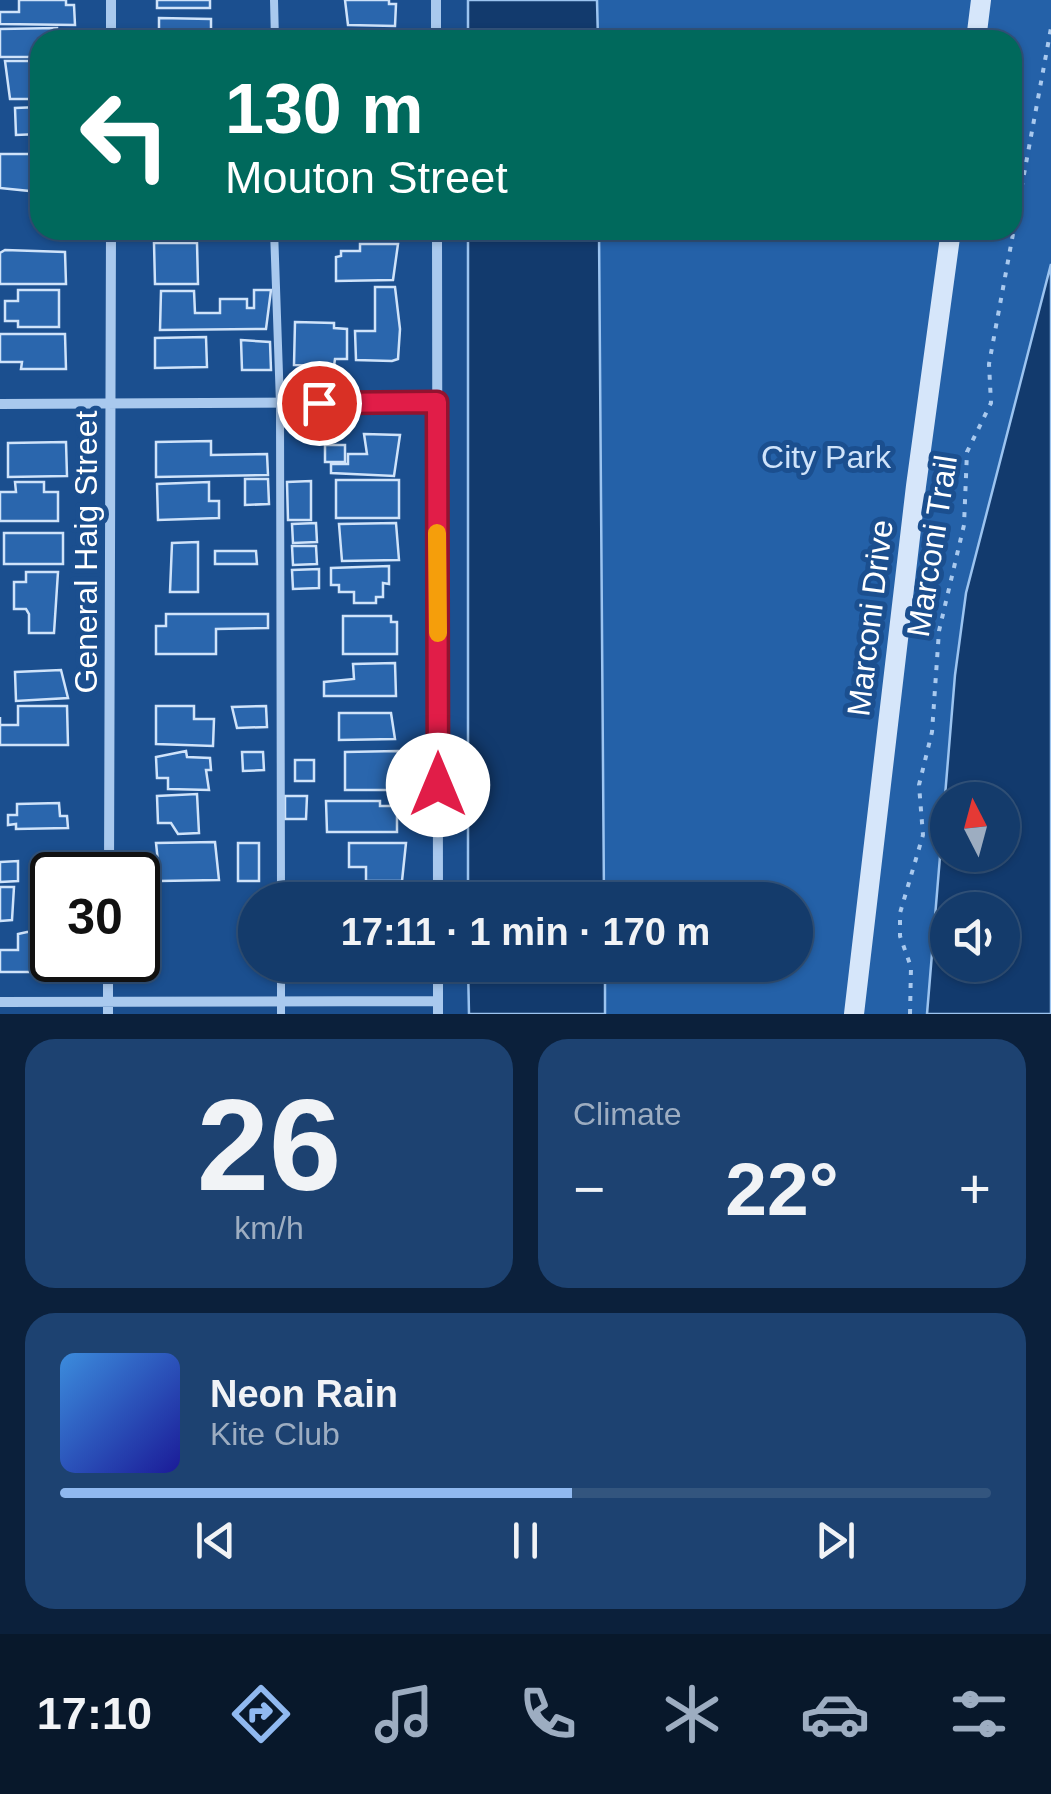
<!DOCTYPE html>
<html lang="en">
<head>
<meta charset="utf-8">
<style>
  body { margin:0; font-family:Arial,sans-serif; background:#1d4271; color:#f1f3f6; height:100vh; display:flex; flex-direction:column; font-size:38px; white-space:nowrap }
  * { box-sizing:border-box; margin:0 }
  p { font-size:32px; color:#9dadc1 }
  .icon { flex:none; width:55px; height:55px; fill:none; stroke:currentColor; stroke-width:2; stroke-linecap:round; stroke-linejoin:round }
  .map { position:relative; height:1014px; overflow:hidden }
  .panel { display:flex; flex-direction:column; gap:25px; padding:25px; background:#0b203b; flex:1 }
  .panel>* { flex:none }
  .hud { position:absolute; left:30px; top:30px; width:992px; height:210px; border-radius:30px; box-shadow:0 2px 8px #0004,0 0 0 2px #33557e; background:#00695c; color:#fff; overflow:hidden }
  .needle { width:65px; rotate:354deg }
  .fabs { position:absolute; left:930px; top:782px; display:grid; gap:20px }
  .fabs a { display:grid; place-items:center; width:90px; height:90px; border-radius:50%; background:#143b6b; box-shadow:0 2px 8px #0004,0 0 0 2px #33557e; font-size:50px }
  .speed { position:absolute; left:30px; top:852px; display:flex; gap:20px; font-size:50px; font-weight:700; text-align:center }
  .speed>* { display:grid; place-content:center; width:130px; height:130px; border-radius:50%; background:#143b6b; box-shadow:0 2px 8px #0004,0 0 0 2px #33557e; line-height:1 }
  .speed .limit { border:5px solid #111; border-radius:15px; background:#fff; color:#111 }
  .pin { position:absolute; display:grid; place-items:center; width:85px; height:85px; color:#fff; margin:-42px; border:5px solid #fff; border-radius:50%; box-shadow:0 2px 10px #0007 }
  .me { position:absolute; width:110px; margin:-55px; rotate:0deg; stroke-linejoin:round; filter:drop-shadow(0 0 8px #0008) }
  .turn { display:flex; align-items:center; gap:35px; height:210px; padding:0 30px; font-size:45px }
  .turn .icon { width:130px; height:130px; stroke-width:2.5 }
  .turn b { display:block; font-size:70px; line-height:85px }
  .big { font-size:75px; font-weight:800; line-height:1.1 }
  .panel .card { flex:1; display:flex; flex-direction:column; justify-content:center; gap:15px; min-width:0; padding:0 35px; border-radius:30px; background:#1d4271 }
  .panel .dial { align-items:center; gap:0 }
  .dial b { font-size:130px; line-height:1 }
  .song { display:flex; align-items:center; gap:30px }
  .cover { width:120px; height:120px; border-radius:15px; background:linear-gradient(135deg,hsl(210 70% 55%),hsl(240 70% 35%)) }
  .played { height:10px; border-radius:5px; background:linear-gradient(90deg,#90b9f0 55%,#33557e 55%) }
  .keys { display:flex; justify-content:space-around; direction:ltr }
  .heat { display:flex; justify-content:space-between; align-items:center; font-size:55px; direction:ltr }
  .panel .tiles { flex:1; display:grid; gap:25px; grid-template-columns:1fr 1fr }
  .card:last-child { grid-column:span 2 }
  .trip { position:absolute; left:238px; top:882px; width:575px; height:100px; border-radius:50px; background:#143b6b; box-shadow:0 2px 8px #0004,0 0 0 2px #33557e; font-weight:800; line-height:100px; text-align:center }
  .tabs { display:flex; height:160px; justify-content:space-around; align-items:center; background:#08182b; color:#9dadc1 }
  .tabs .icon { width:70px; height:70px }
  .tabs .active { color:#90b9f0 }
  .tabs b { font-size:45px; color:#f1f3f6 }
  .map>svg:first-child { display:block }
</style>
</head>
<body>
<div class="map">
<svg width="1051" height="1014" viewBox="0 0 1051 1014">
  <rect width="100%" height="100%" fill="#1b4f8f"/>
  <path fill="#2461a8" fill-rule="evenodd" d="M597,0H1051V1014H605V965H795V900H604L599,230H1012V40H598ZM948,800H1002V855H948ZM948,910H1002V965H948Z"/>
  <path fill="#123a6d" stroke="#9cc4f0" stroke-width="2.5" fill-rule="evenodd" d="M468,0H597L598,40H468Z
    M468,230H599L604,900H468Z
    M1051,264V1014H927L955,675L966,593ZM948,800H1002V855H948ZM948,910H1002V965H948Z
    M468,965H605V1014H469Z"/>
  <path fill="#2a66ad" stroke="#cfe3fa" stroke-width="2.5" d="M19,0H66V5H74L75,25L0,24V12H19Z
    M157,0H210V8H157Z
    M345,0H389V4H396L395,26L348,25Z
    M159,18L211,19V37L159,40Z
    M57,28V40H40V57H0V29Z
    M5,61H40V99H10Z
    M40,107V134L16,135L15,108Z
    M0,154H40V192L0,188Z
    M160,230H210V235L160,236Z
    M347,230H398V236H347Z
    M154,243H197L198,284H155Z
    M360,244H398L393,280L336,281V257L341,256V251H360Z
    M5,250L65,252L66,284H0V253Z
    M375,287H395L400,329L398,359L392,361L356,360L355,331H375Z
    M18,290H59V327H18V321H5V301H18Z
    M254,290H271L266,329L160,330L161,291H194L195,313H220V299H247V308H254Z
    M295,322L334,323V328L347,329V359H335L334,366L294,365Z
    M0,334H65L66,369H21L22,362H0Z
    M206,337L207,367L155,368V338Z
    M241,340L270,342L271,370H242Z
    M364,434L400,435L394,476L331,473V464H348V454H367Z
    M211,441V455L267,454L268,475L156,477V442Z
    M66,442L67,476L8,477V443Z
    M325,445H345V462H325Z
    M245,479H268L269,504L245,505Z
    M336,480H399V518H336Z
    M311,481V520H288L287,482Z
    M15,482H44V492H58V521H0V492H16Z
    M209,482V501H219V518L158,520L157,484Z
    M316,523L317,542L293,543L292,524Z
    M396,523L399,560L342,561L339,524Z
    M4,533H63V564H4Z
    M198,542V592H170L172,543Z
    M292,546H316L317,564L293,565Z
    M215,551H256L257,564H215Z
    M389,566V584L383,583V597H376V603H354V592H339V585H331V568Z
    M319,569V588L293,589L292,570Z
    M26,572H58L54,633H29V614L26,609H14V582H26Z
    M166,614H268V628L216,629V654H156V626H166Z
    M343,616H391V622H397V654H343Z
    M395,663L396,696H324V682L354,679L353,664Z
    M61,670L68,698L16,701L15,672Z
    M18,706H67L68,745H0V717V725H18Z
    M156,706H194V719H214L213,746L156,744Z
    M266,706L267,727L237,728L232,707Z
    M339,713H391L395,739L339,740Z
    M186,751L187,757L210,758L211,770H206L209,790L168,789V778H157L156,757Z
    M398,751V790H345V752Z
    M242,752H263L264,770L243,771Z
    M295,760H314V781H295Z
    M197,794L199,833L178,834L171,823H158L157,796Z
    M285,796H307L306,819H285Z
    M326,801H380V806H397V832H327Z
    M59,803L60,816H67L68,828L16,829V824L8,825V815H17V804Z
    M215,842L219,880L160,881L156,843Z
    M238,843H259V881H238Z
    M349,843H406L402,881H366V867H349Z
    M18,861V881L0,882V862Z
    M0,887H14L12,920L0,921Z
    M38,892H52V928L39,929Z
    M27,932H52V960H69V972H0V950H18V934Z"/>
  <g fill="none" stroke-linecap="round" stroke-linejoin="round">
    <path stroke="#a9c9ee" stroke-width="4" stroke-dasharray="5 8" stroke-linecap="butt" d="M910,1014L911,967L900,936V913L923,835L919,785L932,732L939,631L964,525L967,452L991,403L989,364L1051,28"/>
    <path stroke="#a9c9ee" stroke-width="8" d="M274,0L275,40
      M274,230L280,403L281,900
      M281,965V1014"/>
    <path stroke="#a9c9ee" stroke-width="10" d="M111,0V40
      M436,0V40
      M437,230L438,900
      M0,404L437,402
      M109,875L111,230
      M438,965V1014
      M0,1002L438,1001
      M108,1014V960"/>
    <path stroke="#d6e6fa" stroke-width="20" d="M976,40L981,0
      M854,1014L916,486L951,230"/>
  </g>
  <g fill="none" stroke-linecap="round" stroke-linejoin="round">
    <defs>
      <path id="route" d="M319,403L437,402L438,785"/>
    </defs>
    <use href="#route" stroke="#92132f" stroke-width="25"/>
    <use href="#route" stroke="#e11d48" stroke-width="18"/>
    <path stroke="#f59e0b" stroke-width="18" d="M437,533L438,633"/>
  </g>
  <g text-anchor="middle" dominant-baseline="central" stroke-width="10" stroke-linejoin="round" paint-order="stroke">
    <g font-size="32" fill="#cfe3fa" stroke="#1b4f8f">
      <text x="826" y="457">City Park</text>
    </g>
    <g font-size="32" fill="#fff" stroke="#1b4f8f">
      <text transform="translate(932 546) rotate(-81)">Marconi Trail</text>
      <text transform="translate(86 552) rotate(-90)">General Haig Street</text>
      <text transform="translate(870 618) rotate(-83)">Marconi Drive</text>
    </g>
  </g>
</svg>
<div class="fabs">
<a><svg class="needle" viewBox="-14 -14 28 28"><path d="M0-13l5 13h-10z" fill="#e53935"/><path d="M0 13l5-13h-10z" fill="#9dadc1"/></svg></a>
<a><svg class="icon" aria-label="sound" viewBox="0 0 24 24"><path d="M4 9h4l5-4v14l-5-4H4zM17 9q2 3 0 6"/></svg></a>
</div>
<div class="speed"><div class="limit">30</div></div>
<div class="pin" style="left:319px;top:403px;background:#d93025"><svg class="icon" aria-label="arrive" viewBox="0 0 24 24"><path d="M6 21V4h12l-3 4 3 4H6"/></svg></div>
<svg class="me" style="left:438px;top:785px" viewBox="-20 -20 40 40"><circle r="19" fill="#fff"/><path d="M0-13L10 11 0 6-10 11z" fill="#e11d48"/></svg>
<div class="trip">17:11 · 1 min · 170 m</div>
<div class="hud">
<div class="turn"><svg class="icon" aria-label="left" viewBox="0 0 24 24"><path d="M17 20v-9H6M10 6l-5 5 5 5"/></svg><div><b>130 m</b>Mouton Street</div></div>
</div>
</div>
<section class="panel">
<div class="tiles">
<div class="card dial"><b>26</b><p>km/h</p></div>
<div class="card"><p>Climate</p>
<div class="heat"><a>−</a><b class="big">22°</b><a>+</a></div>
</div>
<div class="card">
<div class="song"><i class="cover"></i><div><b>Neon Rain</b><p>Kite Club</p></div></div>
<div class="played"></div>
<div class="keys"><svg class="icon" aria-label="previous" viewBox="0 0 24 24"><path d="M18 5L8 12l10 7zM5 5v14"/></svg><svg class="icon" aria-label="pause" viewBox="0 0 24 24"><path d="M8 5v14M16 5v14"/></svg><svg class="icon" aria-label="next" viewBox="0 0 24 24"><path d="M6 5l10 7-10 7zM19 5v14"/></svg></div>
</div>
</div>
</section>
<nav class="tabs">
<b>17:10</b>
<svg class="icon active" aria-label="directions" viewBox="0 0 24 24"><path d="M12 3l9 9-9 9-9-9zM9 14v-3h6M13 9l2 2-2 2"/></svg>
<svg class="icon" aria-label="music" viewBox="0 0 24 24"><path d="M9 18V5l10-2v13"/><circle cx="6" cy="18" r="3"/><circle cx="16" cy="16" r="3"/></svg>
<svg class="icon" aria-label="phone" viewBox="0 0 24 24"><path d="M5 4h4l2 5-3 2q2 4 5 5l2-3 5 2v4C11 20 4 13 5 4z"/></svg>
<svg class="icon" aria-label="climate" viewBox="0 0 24 24"><path d="M12 3v18M4 7l16 10M4 17L20 7"/></svg>
<svg class="icon" aria-label="car" viewBox="0 0 24 24"><path d="M5 17H2v-5l4-1 3-4h7l3 4 3 1v5h-3M9 17h6M6 11h13"/><circle cx="7" cy="17" r="2"/><circle cx="17" cy="17" r="2"/></svg>
<svg class="icon" aria-label="filters" viewBox="0 0 24 24"><path d="M4 7h16M4 17h16"/><circle cx="9" cy="7" r="2"/><circle cx="15" cy="17" r="2"/></svg>
</nav>
</body>
</html>
